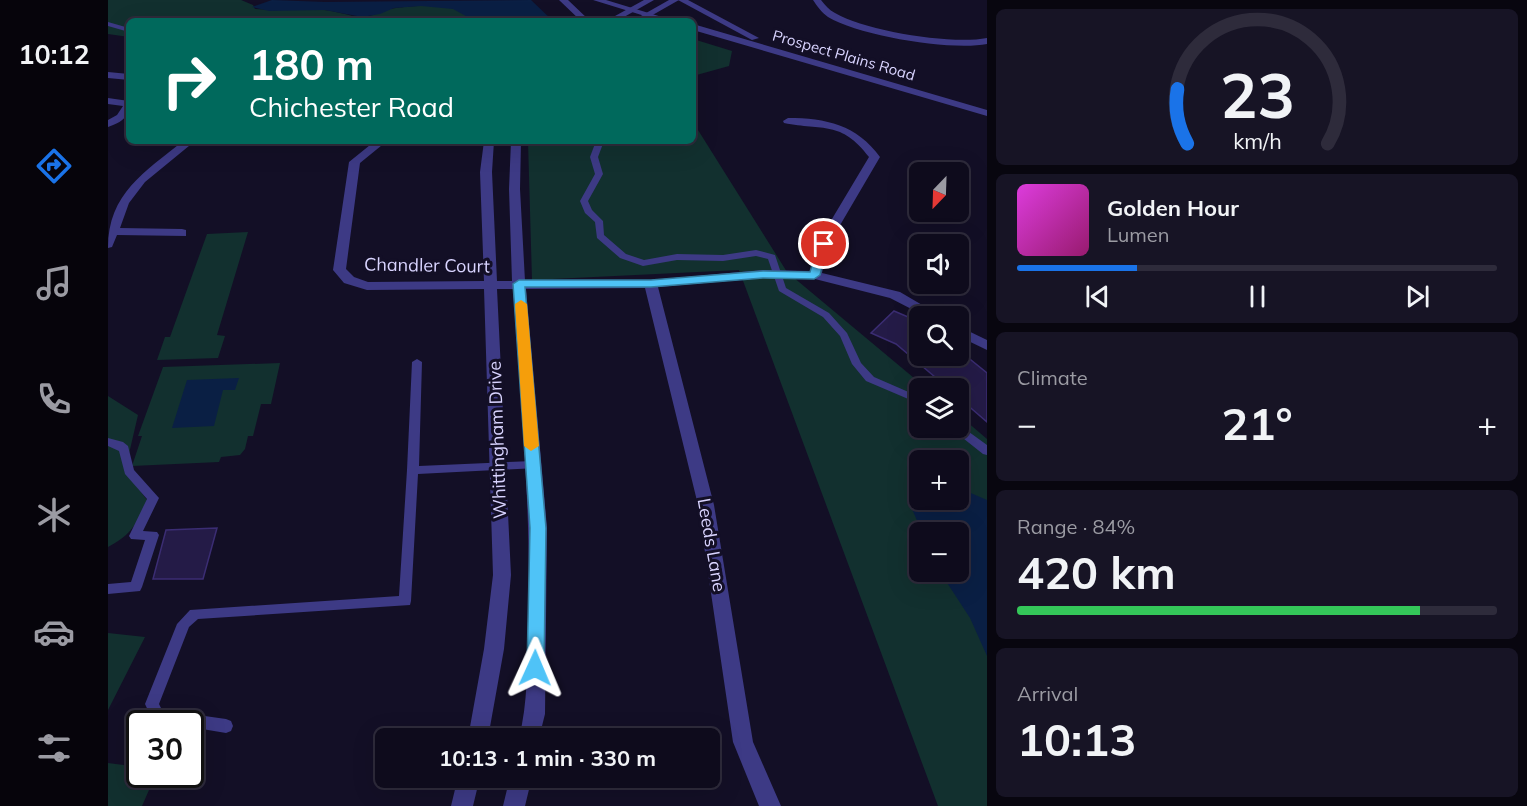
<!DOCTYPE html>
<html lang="en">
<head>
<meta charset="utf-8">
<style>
  body { margin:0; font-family:Mulish,sans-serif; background:#171425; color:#f1f3f6; height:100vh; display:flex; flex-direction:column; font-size:22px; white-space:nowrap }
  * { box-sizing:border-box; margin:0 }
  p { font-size:20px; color:#9b9ba3 }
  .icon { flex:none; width:33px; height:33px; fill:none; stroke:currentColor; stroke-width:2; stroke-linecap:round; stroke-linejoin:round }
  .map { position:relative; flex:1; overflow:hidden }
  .side { display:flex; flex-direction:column; gap:9px; padding:9px; background:#08060f; width:540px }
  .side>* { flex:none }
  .top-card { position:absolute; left:18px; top:18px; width:570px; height:126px; border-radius:9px; box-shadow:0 6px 24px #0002,0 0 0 2px #2e2b3b; background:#00695c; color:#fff; overflow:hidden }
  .needle { width:39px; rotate:203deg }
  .controls { position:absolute; left:801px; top:162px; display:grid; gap:12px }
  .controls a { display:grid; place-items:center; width:60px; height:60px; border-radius:9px; background:#0e0b1c; box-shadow:0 6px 24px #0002,0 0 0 2px #2e2b3b; font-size:30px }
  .speed { position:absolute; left:18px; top:710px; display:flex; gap:12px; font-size:30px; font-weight:700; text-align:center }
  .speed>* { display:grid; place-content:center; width:78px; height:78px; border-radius:50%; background:#0e0b1c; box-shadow:0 6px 24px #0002,0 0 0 2px #2e2b3b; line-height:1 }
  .speed .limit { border:3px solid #111; border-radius:9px; background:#fff; color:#111 }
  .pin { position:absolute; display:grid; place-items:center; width:51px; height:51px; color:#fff; margin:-26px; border:3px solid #fff; border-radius:50%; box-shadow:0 2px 6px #0007 }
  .me { position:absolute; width:66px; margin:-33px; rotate:1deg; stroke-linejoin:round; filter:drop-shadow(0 0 4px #0008) }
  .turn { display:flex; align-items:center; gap:21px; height:126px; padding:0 24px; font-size:27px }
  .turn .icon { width:78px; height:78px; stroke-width:2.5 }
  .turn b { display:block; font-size:42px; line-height:51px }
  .big { font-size:45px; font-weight:700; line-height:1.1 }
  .side .card { flex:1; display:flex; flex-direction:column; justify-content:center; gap:9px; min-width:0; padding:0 21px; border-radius:9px; background:#171425 }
  .side .dial { align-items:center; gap:0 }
  .dial svg { height:156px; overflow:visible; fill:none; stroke:#2e2b3b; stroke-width:7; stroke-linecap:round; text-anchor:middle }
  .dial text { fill:#f1f3f6; stroke:none }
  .song { display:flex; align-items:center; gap:18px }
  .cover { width:72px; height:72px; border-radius:9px; background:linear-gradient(135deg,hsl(300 70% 55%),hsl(320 70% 35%)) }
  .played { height:6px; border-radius:3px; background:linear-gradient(90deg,#1a73e8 25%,#2e2b3b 25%) }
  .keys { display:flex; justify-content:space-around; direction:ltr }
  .heat { display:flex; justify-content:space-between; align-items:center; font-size:33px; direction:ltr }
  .charge { height:9px; border-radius:4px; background:linear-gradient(90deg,#34c759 84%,#2e2b3b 0) }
  .trip { position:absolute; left:267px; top:728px; width:345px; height:60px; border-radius:9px; background:#0e0b1c; box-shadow:0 6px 24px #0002,0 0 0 2px #2e2b3b; font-weight:700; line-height:60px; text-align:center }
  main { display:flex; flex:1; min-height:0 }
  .tab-bar { display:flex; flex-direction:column; width:108px; justify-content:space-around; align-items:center; background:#06040b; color:#9b9ba3 }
  .tab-bar .icon { width:42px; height:42px }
  .tab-bar .selected { color:#1a73e8 }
  .tab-bar b { font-size:27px; color:#f1f3f6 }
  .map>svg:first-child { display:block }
</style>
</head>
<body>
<main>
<nav class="tab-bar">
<b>10:12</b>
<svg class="icon selected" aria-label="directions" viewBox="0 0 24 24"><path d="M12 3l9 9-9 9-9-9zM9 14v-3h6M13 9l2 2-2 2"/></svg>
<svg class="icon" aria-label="music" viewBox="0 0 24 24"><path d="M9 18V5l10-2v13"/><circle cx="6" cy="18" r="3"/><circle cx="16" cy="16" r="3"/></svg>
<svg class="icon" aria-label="phone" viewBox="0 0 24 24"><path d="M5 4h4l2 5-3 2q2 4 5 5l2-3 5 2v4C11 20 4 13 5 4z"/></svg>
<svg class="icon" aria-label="climate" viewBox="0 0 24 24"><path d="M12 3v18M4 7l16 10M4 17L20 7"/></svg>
<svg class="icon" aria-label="car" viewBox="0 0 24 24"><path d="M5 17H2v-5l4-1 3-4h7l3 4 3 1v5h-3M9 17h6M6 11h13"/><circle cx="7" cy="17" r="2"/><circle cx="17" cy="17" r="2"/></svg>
<svg class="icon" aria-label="filters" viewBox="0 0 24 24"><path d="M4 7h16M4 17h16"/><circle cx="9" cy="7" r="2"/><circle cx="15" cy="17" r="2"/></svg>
</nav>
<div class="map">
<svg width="879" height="806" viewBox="0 0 879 806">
  <rect width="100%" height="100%" fill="#130f26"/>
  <path fill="#12302f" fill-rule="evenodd" d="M0,0H133L145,5L147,9C170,11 193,9 216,10C229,11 240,16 253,17C266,17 276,9 288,8C310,5 352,2 367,21H21V37L0,34Z
    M585,39L624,51L621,66L585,76Z
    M585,122L679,272L818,388H812V428H850L851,415L879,439V806H830L631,270L424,280L420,141H585ZM812,460H850V500H812ZM812,532H850V572H812Z
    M140,232L109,335L117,336L110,358L49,360L57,337H62L99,234Z
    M172,363L163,404H153L145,436H140L137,449L132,455L113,457L111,462L24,466L34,436H30L55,367Z
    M0,396L30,415L17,471L39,500C29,524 23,535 0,547Z
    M0,633L37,637L0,710Z
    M0,763L31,767L32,774H48L34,806H0Z"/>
  <path fill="#0a1f44" d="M164,0L217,2L423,0L445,21H367L345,9L313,6L286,8L272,14L254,17L217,10L161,11L144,7Z
    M131,378L127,390H115L106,426L64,428L79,380Z
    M851,488L879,500V656L862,618L832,572H850V532H814L804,509L807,490H811L812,500H850Z"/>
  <path fill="#241b47" stroke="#3b2d73" stroke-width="1.5" d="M786,311L812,322V356H858L879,373V422L850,397V388H840L788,344L763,333Z
    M109,528L95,579H45L58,530Z"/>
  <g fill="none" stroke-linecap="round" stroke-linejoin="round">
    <path fill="#3d3a85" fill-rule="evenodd" d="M0,22L21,28V32L0,26Z
      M146,141H162L165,143L161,145Z
      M488,141H496L490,157L495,174L480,201L484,210L495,221L496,235L518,254L536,260L569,254L615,255L648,250L667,255L678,288L721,313L739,333L753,363L766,377L812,397V404L758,381L744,364L732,336L715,317L671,291L660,259L648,256L615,261L569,260L535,266L512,258L489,238L487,222L477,213L472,201L487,174L482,157Z
      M309,359L314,362L311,466L425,461L429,462L431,465L429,468L310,474L303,601L302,605L90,619L81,627L51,704L54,710L118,719L123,721L125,726L123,731L118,733L82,727V723H53L45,721L37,704L69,624L82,610L291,596L299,470L304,362Z
      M850,424L879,445V455L875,454L846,431L845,428H850Z
      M0,438L15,442L20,446L26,470L51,498L35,531L49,532L51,535L34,587L32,591L0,594V584L23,582L37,540L23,539L21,536L39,499L17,474L11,451L0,446Z"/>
    <path fill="#3d3a85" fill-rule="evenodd" d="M536,0H546L509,21H498Z
      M561,0H571L534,21H524Z
      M705,0H713C717,5 721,10 727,13C758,31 843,45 879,38V44C843,51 752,36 720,17C714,13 709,6 705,0Z
      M0,72L21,74V80L0,78Z
      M0,98L21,101C21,117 15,122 0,127V120L9,115L15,106L0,104Z
      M680,118C718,118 749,125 772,157L721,244L714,273L792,292L833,316H817L782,298L707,279L655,278L550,287L606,505L645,742L673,806H651L625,742L590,505L537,288L418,289L439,528L437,714L431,738H411C420,703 419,666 420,630C424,515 413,403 405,289H389L403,575L396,649L380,738H360L376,649L385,575L376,289L259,290L236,283L225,270L241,162L267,141H279L252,163L238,269L246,277L260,282L376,281L372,172L376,141H386L384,172L389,281H404L401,189L403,141H413L412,189L417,281L543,280L655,270L702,271L709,244L761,157C733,120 715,131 676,123L675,121Z
      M75,141H87L37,182L21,203L12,228L74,229L78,230V236L9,235L4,247L0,248C0,193 37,172 75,141Z
      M850,326L879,340V350L850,336Z
      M350,777H372L365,806H343Z
      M402,777H424L417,806H395Z"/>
    <path fill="#3d3a85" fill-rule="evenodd" d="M451,0H460L482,21H473Z
      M485,0H498L567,21H553Z
      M570,0H580L651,38L644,40Z
      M585,24L879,110V116L585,30Z"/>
  </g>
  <path fill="#4fc3f7" stroke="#337fa1" stroke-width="1.5" d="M716,240L721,244L712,275L706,279L655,278L543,287H417L438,528L436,668L434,673L427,675L421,673L419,668L422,528L405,284L411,280H543L655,271L702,272L710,244Z"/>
  <path fill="#f59e0b" d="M413,300L419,304L431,446L423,451L416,446L407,304Z"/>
  <g text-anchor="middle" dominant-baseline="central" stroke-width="6" stroke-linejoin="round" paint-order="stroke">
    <g font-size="15" fill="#d9d4ff" stroke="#130f26">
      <text transform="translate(736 55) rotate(16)">Prospect Plains Road</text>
    </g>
    <g font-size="18" fill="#d9d4ff" stroke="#130f26">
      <text transform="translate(319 265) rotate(1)">Chandler Court</text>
      <text transform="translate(389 440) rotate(-92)">Whittingham Drive</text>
      <text transform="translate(604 545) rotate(80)">Leeds Lane</text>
    </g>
  </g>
</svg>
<div class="controls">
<a><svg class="needle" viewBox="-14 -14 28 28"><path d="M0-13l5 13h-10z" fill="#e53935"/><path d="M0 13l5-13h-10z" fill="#9b9ba3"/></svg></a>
<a><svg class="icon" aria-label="sound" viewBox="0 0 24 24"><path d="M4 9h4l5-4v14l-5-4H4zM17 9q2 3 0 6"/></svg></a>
<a><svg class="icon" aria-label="search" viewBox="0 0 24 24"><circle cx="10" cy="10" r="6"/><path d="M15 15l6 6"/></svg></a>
<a><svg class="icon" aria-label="layers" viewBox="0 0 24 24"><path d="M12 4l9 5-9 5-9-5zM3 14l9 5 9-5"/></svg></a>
<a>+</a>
<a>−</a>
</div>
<div class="speed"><div class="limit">30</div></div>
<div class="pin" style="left:716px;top:244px;background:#d93025"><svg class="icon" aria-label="arrive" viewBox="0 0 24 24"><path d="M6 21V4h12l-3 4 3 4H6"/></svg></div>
<svg class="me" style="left:427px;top:668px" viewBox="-20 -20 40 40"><path d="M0-17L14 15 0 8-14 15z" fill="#4fc3f7" stroke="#fff" stroke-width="4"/></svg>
<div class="trip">10:13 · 1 min · 330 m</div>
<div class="top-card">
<div class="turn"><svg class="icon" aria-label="right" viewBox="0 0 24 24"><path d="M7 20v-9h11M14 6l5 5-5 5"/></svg><div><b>180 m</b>Chichester Road</div></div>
</div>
</div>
<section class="side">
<div class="card dial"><svg viewBox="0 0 100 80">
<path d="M14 69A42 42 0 1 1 86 69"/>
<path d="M14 69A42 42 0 0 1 9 41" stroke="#1a73e8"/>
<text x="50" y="56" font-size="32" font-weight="700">23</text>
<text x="50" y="72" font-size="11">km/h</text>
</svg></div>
<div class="card">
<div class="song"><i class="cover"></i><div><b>Golden Hour</b><p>Lumen</p></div></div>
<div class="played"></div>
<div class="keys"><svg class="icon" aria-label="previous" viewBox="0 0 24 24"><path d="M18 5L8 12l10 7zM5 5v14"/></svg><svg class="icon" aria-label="pause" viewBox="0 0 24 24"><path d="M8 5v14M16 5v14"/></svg><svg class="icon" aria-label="next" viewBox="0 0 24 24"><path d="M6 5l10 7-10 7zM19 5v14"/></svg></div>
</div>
<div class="card"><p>Climate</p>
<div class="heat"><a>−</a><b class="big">21°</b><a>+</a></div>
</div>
<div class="card"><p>Range · 84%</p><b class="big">420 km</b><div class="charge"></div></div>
<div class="card"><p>Arrival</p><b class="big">10:13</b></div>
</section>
</main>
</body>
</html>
